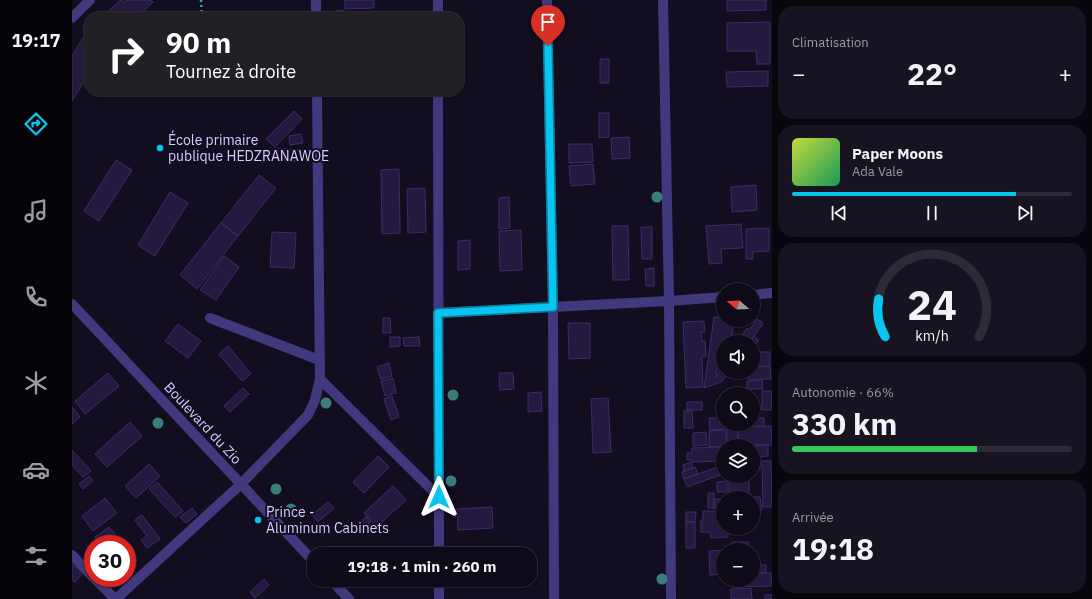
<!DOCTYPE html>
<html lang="fr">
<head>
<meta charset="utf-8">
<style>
  body { margin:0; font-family:"IBM Plex Sans",sans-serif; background:#171320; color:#f1f3f6; height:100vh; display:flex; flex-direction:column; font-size:15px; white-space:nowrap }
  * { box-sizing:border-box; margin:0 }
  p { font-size:13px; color:#9b9aa1 }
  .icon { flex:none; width:22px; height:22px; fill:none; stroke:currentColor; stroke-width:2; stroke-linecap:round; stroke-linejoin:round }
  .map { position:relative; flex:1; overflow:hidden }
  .panel { display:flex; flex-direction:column; gap:6px; padding:6px; background:#08060d; width:320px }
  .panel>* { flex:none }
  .top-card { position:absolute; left:12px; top:12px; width:380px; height:84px; border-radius:16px; box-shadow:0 1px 3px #0004,0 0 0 1px #2e2b36; background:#202124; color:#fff; overflow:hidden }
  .needle { width:26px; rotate:289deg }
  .controls { position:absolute; left:644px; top:283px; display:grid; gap:8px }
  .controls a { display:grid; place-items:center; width:44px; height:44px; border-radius:50%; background:#0e0a17; box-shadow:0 1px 3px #0004,0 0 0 1px #2e2b36; font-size:20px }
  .speed { position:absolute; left:12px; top:535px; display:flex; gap:8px; font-size:20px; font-weight:700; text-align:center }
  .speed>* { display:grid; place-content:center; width:52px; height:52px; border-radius:50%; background:#0e0a17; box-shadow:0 1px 3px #0004,0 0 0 1px #2e2b36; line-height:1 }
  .speed .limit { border:6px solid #d22; background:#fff; color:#111 }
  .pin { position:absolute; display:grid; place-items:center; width:34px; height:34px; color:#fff; margin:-41px -17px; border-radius:50% 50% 50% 0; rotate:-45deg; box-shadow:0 0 4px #0007 }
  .pin .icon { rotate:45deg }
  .me { position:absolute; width:44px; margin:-22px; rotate:0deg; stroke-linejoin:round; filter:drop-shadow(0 0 3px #0008) }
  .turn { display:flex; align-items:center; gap:14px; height:84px; padding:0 16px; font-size:18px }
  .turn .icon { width:52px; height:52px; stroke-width:2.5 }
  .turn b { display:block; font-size:28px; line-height:34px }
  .big { font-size:30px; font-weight:700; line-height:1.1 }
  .panel .tile { flex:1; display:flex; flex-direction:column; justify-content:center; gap:6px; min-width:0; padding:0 14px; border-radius:16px; background:#171320 }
  .panel .dial { align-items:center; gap:0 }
  .dial svg { height:104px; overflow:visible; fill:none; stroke:#2e2b36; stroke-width:7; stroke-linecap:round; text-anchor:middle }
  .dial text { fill:#f1f3f6; stroke:none }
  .song { display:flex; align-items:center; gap:12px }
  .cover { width:48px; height:48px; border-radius:6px; background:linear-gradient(135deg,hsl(70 70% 55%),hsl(150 70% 35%)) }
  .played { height:4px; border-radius:2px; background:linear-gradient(90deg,#07c5ef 80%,#2e2b36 80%) }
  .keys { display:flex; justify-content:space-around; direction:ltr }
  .heat { display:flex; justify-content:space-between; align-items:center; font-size:22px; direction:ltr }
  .charge { height:6px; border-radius:3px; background:linear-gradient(90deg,#34c759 66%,#2e2b36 0) }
  .trip { position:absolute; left:235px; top:547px; width:230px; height:40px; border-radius:16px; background:#0e0a17; box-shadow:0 1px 3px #0004,0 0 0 1px #2e2b36; font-weight:700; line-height:40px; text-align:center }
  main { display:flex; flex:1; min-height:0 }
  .dock { display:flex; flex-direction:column; width:72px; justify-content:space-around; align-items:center; background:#060409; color:#9b9aa1 }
  .dock .icon { width:28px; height:28px }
  .dock .current { color:#07c5ef }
  .dock b { font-size:18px; color:#f1f3f6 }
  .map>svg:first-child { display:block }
</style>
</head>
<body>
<main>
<nav class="dock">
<b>19:17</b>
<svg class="icon current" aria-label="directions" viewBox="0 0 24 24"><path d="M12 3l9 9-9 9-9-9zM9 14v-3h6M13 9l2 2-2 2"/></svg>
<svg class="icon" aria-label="music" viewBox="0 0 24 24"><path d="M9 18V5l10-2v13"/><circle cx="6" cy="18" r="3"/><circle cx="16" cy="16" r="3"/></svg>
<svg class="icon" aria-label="phone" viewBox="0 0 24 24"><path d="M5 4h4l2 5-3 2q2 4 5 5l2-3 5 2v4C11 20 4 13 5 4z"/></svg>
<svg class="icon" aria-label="climate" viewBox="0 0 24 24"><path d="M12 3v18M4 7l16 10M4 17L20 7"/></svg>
<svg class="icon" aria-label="car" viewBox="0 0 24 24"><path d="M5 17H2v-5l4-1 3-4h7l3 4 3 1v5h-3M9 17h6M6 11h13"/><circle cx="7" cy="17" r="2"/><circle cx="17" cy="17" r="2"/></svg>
<svg class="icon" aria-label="filters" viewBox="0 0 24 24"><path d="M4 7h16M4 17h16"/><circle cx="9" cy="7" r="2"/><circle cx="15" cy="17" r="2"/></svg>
</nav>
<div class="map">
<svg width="700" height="599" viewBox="0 0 700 599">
  <rect width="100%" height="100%" fill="#120d1f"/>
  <path fill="#241a3f" stroke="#3e2c6b" d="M49,0L53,2L55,0H79L81,2L65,17H36L33,14Z
    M273,0H302V8L273,9Z
    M655,0H694V10L655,11Z
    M271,10L272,17H264L263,11Z
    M273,12H278V17H274Z
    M698,22V64H685L684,51H655V23Z
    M17,28V73L0,101V56Z
    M528,59H537V83H528Z
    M696,71V86L655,87L654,72Z
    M222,111L230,119L203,147L194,139Z
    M527,113H537V137L527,138Z
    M229,134L231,143L218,145L217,136Z
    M557,137L558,158L540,159L539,138Z
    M497,144H520L521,162L497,163Z
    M202,148L232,150L231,162L201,159Z
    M44,160L60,170L27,221L12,211Z
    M521,164L523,184L499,186L497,166Z
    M327,169L328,233L310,234L309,170Z
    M187,175L204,188L166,236L149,223Z
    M684,185L685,210L660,212L659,187Z
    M353,188L354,232L336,233L335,189Z
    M98,192L116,203L83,256L66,245Z
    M437,197L438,228L427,229V198Z
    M149,223L166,236L125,289L108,275Z
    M669,224L671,248L649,249L650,263L637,264L634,226Z
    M540,226H556L557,280H541Z
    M569,227H580V259H570Z
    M697,228V251L681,252V259H674V229Z
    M449,230L450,270L428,271L427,231Z
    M200,232L224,233L222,268L198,267Z
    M398,240V269L386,270V241Z
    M152,256L167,267L144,300L128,290Z
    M582,268V286H574L573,269Z
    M642,317H651V320H662L659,342H651V356H650L649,362H646L644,377L651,367V372H657L649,382L632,388Z
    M311,318H318L319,333H311Z
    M685,319L691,323L678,342H665L675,328L677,330Z
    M632,321L633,332H629L630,341H633L634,356L630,357L631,387L614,388L611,322Z
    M496,323H518V358L497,359Z
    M106,324L129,341L116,358L93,341Z
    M318,337H328V346L318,347Z
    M347,337L348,346H332L331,338Z
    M682,337L687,340L681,349V342H678Z
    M156,346L179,374L170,381L147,354Z
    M683,352H698V366L683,367Z
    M317,363L320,376L309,379L305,367Z
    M698,366L699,379H676V372H681V367Z
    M36,373L47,386L13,414L3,401Z
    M427,373H441L442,389L428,390Z
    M321,378L324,393L313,396L309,381Z
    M690,380L691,389H675V381Z
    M171,388L177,394L158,412L152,406Z
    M665,388H674V394H666Z
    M690,391H700L699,410H690Z
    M469,392L470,411L456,412V393Z
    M320,396L327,417L319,420L312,399Z
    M536,398L539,452L521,453L519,399Z
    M645,400H651V408H646Z
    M615,402H630V410H615Z
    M0,407L8,417L0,424Z
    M612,411H620L621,428H612Z
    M637,418H648V424H652V429L638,430Z
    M681,418H692V426L674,427V424H681Z
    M58,422L70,436L35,467L23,454Z
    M699,426L700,445H666V427Z
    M655,427H666V444H655Z
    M654,430V446L637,447V431Z
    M634,432L635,445L621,446V433Z
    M696,445V456L681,457V446Z
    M651,447V461L620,462V460H615V453H620V448Z
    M0,450L19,471L11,477L0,465Z
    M306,456L317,467L292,493L281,482Z
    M688,458V470H681V459Z
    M690,461H699L700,507H691Z
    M619,462L621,468L612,471L611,465Z
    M77,464L88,476L64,498L53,486Z
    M651,465V474L615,487L612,479Z
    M623,467L626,474L612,479L610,472Z
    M17,476L21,481L11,489L7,484Z
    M657,476H677V498H657Z
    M655,481V492H645V482Z
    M85,482L111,511L103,517L77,489Z
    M321,486L334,500L304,527L292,513Z
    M636,493H642V508H636Z
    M681,497H688L690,510H681Z
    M33,498L45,513L21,531L10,516Z
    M642,499H651V509L642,508Z
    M256,502L262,508L246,522L240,515Z
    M420,507L421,528L386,530L385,509Z
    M120,508L125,514L114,523L108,517Z
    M681,510H683V525H681Z
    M631,511H651V528H656V537L639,538L638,532H629V520H631Z
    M614,512H624L623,522H614Z
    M70,515L88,539L75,548L69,540L75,536L63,520Z
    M294,517L298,522L288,531L283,525Z
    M614,522H623V548H614Z
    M37,527L47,539L40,544H29L23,537Z
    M660,542H677V550H661Z
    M651,550V574L638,575L637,551Z
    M55,557L60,563L55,566Z
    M0,564L11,573L3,582L0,580Z
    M682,565H694V573H682Z
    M681,573H700V586L660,587L659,580H681Z
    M192,579L197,585L183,598L178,592Z
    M679,588L680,599H659V589Z
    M693,595H700V599H693Z"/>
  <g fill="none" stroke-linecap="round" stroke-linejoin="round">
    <path stroke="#31aaad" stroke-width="2.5" stroke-dasharray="2 3" stroke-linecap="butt" d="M129,0L130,17"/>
    <path stroke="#41397d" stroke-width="10" d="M244,0V17
      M366,0V17
      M475,0L481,307L482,599
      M591,0L597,301L599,599
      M0,18L18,0
      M366,91L367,554
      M681,295L700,293
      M0,304L242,562
      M366,313L597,301L651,297
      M138,318L247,360
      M248,379L367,497
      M0,555L21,577
      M22,578L43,599
      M259,580L277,599
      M367,580V599
      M44,599L169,484L236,415L243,400L248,379L245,91"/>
  </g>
  <g fill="#3a7e7a">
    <circle cx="585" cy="197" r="5.5"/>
    <circle cx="381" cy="395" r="5.5"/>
    <circle cx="254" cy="403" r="5.5"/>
    <circle cx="86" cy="423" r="5.5"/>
    <circle cx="379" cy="481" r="5.5"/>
    <circle cx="204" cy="489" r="5.5"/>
    <circle cx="219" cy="509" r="5.5"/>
    <circle cx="590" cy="579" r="5.5"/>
  </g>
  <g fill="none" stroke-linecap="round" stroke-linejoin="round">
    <defs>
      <path id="route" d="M367,497L366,313L481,307L476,46"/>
    </defs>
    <use href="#route" stroke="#05809b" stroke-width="10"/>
    <use href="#route" stroke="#07c5ef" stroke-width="7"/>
  </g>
  <g fill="#07c5ef" stroke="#120d1f" stroke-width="1.5">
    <circle cx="88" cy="148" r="4"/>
    <circle cx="186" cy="520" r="4"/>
  </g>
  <g text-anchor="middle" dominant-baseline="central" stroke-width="4" stroke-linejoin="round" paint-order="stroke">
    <g font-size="14" fill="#d6cdfd" stroke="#120d1f" text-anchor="start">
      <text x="96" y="140">École primaire<tspan x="96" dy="16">publique HEDZRANAWOE</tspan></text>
      <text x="194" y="512">Prince -<tspan x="194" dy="16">Aluminum Cabinets</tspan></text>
    </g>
    <g font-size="14" fill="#d6cdfd" stroke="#120d1f">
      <text transform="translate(131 423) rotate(47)">Boulevard du Zio</text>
    </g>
  </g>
</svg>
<div class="controls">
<a><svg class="needle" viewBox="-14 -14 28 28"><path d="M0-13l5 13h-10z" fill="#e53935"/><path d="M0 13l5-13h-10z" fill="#9b9aa1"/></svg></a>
<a><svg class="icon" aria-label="sound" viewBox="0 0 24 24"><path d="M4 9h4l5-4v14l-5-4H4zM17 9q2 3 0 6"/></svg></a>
<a><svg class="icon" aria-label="search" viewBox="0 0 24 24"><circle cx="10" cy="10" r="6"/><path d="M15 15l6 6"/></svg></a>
<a><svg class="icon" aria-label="layers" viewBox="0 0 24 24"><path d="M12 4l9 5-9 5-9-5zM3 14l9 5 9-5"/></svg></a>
<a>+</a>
<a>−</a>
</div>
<div class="speed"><div class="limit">30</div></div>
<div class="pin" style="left:476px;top:46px;background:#d93025"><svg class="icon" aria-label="arrive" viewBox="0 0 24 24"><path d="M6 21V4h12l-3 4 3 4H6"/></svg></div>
<svg class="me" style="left:367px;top:497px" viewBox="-20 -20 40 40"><path d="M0-17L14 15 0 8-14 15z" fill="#07c5ef" stroke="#fff" stroke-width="4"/></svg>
<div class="trip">19:18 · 1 min · 260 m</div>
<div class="top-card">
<div class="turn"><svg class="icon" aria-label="right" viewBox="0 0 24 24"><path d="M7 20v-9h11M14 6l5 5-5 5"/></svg><div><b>90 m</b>Tournez à droite</div></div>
</div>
</div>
<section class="panel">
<div class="tile"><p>Climatisation</p>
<div class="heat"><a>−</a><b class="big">22°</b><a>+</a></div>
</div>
<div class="tile">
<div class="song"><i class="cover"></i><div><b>Paper Moons</b><p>Ada Vale</p></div></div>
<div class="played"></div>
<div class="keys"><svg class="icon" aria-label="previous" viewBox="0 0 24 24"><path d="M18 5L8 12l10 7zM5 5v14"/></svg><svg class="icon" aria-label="pause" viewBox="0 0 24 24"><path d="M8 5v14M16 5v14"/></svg><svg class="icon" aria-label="next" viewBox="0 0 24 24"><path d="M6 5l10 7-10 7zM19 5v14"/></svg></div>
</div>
<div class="tile dial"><svg viewBox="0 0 100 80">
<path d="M14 69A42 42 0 1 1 86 69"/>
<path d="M14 69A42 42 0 0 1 9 40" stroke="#07c5ef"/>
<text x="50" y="56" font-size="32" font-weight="700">24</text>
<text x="50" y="72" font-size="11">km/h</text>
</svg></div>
<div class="tile"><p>Autonomie · 66%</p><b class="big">330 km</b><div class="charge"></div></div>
<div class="tile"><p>Arrivée</p><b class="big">19:18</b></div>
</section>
</main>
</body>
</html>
